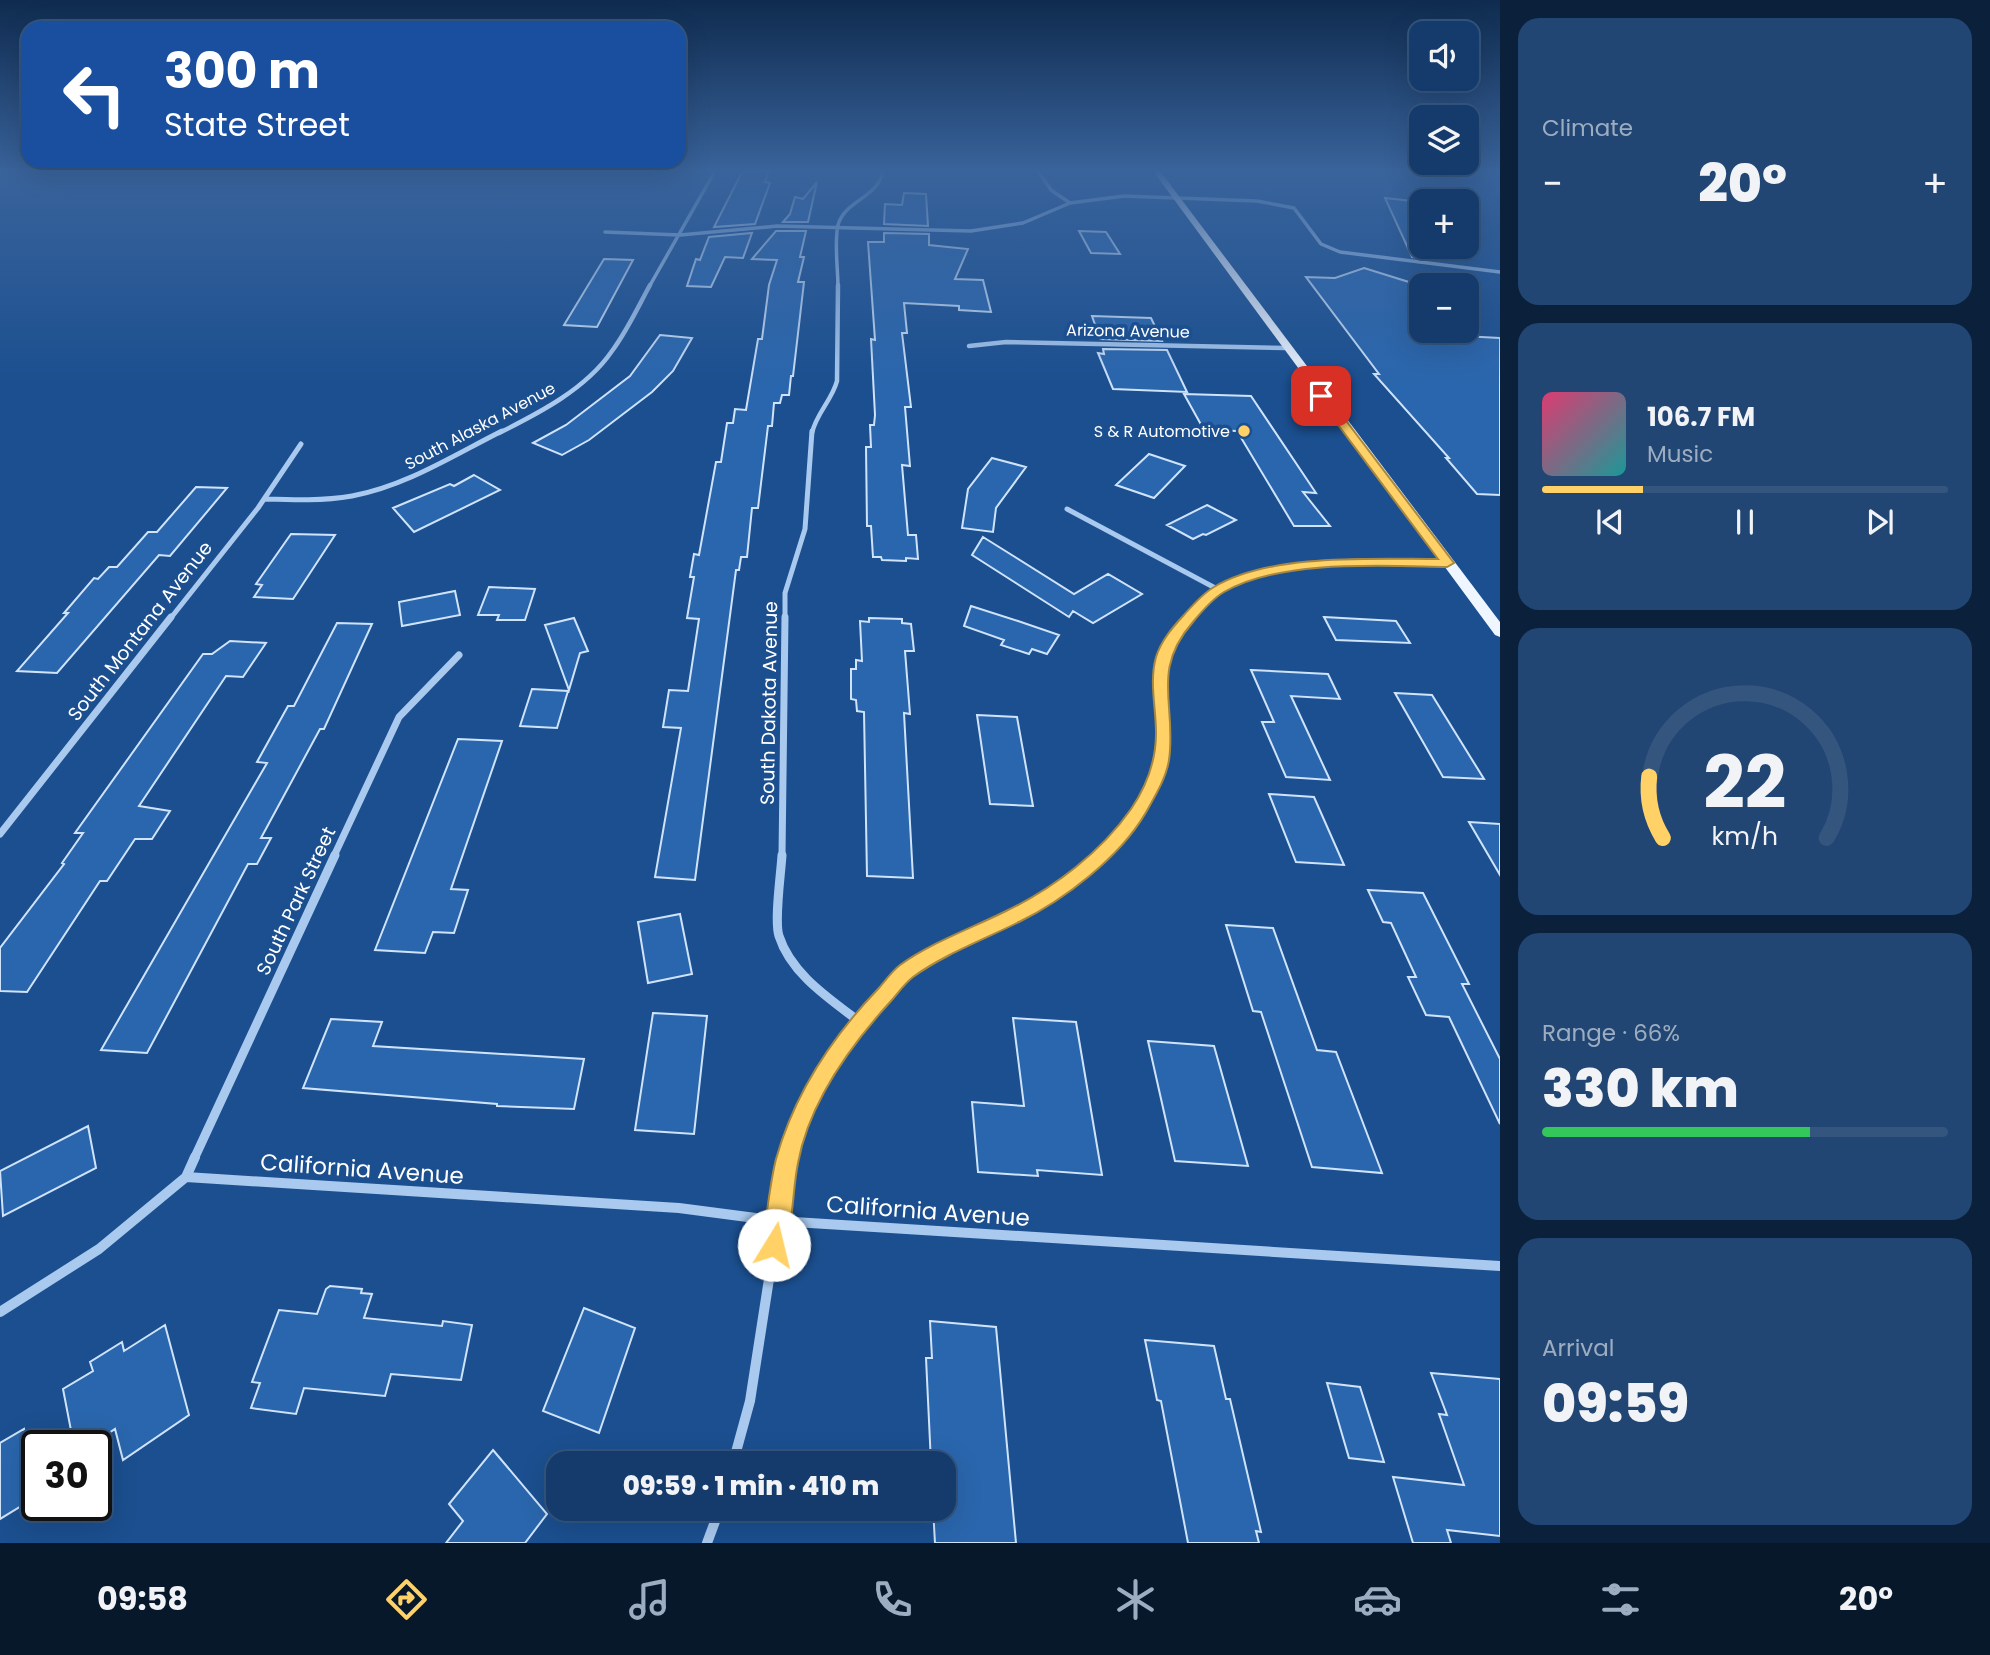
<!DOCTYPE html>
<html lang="en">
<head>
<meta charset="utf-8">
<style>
  body { margin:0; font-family:Poppins,sans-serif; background:#214673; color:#f1f3f6; height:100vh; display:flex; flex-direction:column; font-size:26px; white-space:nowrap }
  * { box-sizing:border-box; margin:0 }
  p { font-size:23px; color:#9dadc1 }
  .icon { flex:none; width:38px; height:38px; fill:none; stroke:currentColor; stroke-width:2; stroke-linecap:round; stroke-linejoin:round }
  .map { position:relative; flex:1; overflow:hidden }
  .panel { display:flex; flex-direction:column; gap:18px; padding:18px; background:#0b203b; width:490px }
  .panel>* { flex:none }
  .banner { position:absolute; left:21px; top:21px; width:665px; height:147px; border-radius:21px; box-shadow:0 7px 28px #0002,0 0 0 2px #33557e; background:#1a4fa0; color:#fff; overflow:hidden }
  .controls { position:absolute; left:1409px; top:21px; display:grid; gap:14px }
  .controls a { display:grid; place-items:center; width:70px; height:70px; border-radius:14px; background:#143b6b; box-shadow:0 7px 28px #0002,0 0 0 2px #33557e; font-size:35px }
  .speed { position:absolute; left:21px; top:1430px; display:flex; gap:14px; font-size:35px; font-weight:700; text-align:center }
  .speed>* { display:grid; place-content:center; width:91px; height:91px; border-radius:50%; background:#143b6b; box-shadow:0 7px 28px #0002,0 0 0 2px #33557e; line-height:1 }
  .speed .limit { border:4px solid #111; border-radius:10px; background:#fff; color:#111 }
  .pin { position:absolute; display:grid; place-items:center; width:60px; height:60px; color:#fff; margin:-30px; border-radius:14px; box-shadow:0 4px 10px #0006 }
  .me { position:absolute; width:77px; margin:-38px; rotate:9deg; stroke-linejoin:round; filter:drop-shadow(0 0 5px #0008) }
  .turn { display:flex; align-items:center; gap:24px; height:147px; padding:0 28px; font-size:32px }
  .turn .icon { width:91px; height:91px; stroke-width:2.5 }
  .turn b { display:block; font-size:49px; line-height:60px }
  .big { font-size:52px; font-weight:800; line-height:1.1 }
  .panel .card { flex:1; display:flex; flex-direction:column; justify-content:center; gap:10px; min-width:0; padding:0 24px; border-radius:21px; background:#214673 }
  .panel .dial { align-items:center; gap:0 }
  .dial svg { height:182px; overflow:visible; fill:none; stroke:#33557e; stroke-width:7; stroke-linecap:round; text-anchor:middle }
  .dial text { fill:#f1f3f6; stroke:none }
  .song { display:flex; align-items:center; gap:21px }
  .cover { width:84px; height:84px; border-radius:10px; background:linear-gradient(135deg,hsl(340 70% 55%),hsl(180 70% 35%)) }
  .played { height:7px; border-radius:4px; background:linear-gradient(90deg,#ffd166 25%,#33557e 25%) }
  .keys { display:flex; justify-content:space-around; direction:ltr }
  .heat { display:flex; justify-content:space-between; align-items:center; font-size:38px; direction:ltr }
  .charge { height:10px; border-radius:5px; background:linear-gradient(90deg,#34c759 66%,#33557e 0) }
  .trip { position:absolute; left:546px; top:1451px; width:410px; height:70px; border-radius:21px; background:#143b6b; box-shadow:0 7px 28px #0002,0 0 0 2px #33557e; font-weight:800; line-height:70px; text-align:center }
  .tabs { display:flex; height:112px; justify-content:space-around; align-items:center; background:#08182b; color:#9dadc1 }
  .tabs .icon { width:49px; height:49px }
  .tabs .active { color:#ffd166 }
  .tabs b { font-size:32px; color:#f1f3f6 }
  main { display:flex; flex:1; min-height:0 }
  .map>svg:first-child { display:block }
</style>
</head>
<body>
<main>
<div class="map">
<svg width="1500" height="1543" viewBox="0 0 1500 1543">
  <rect width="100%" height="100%" fill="#1b4f8f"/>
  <path fill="#2a66ad" stroke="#cfe3fa" stroke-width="2" d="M769,171L765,182L770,183L755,224L714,227L742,172Z
    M817,182L808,222H783L790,214L795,197L803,199Z
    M904,193L926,194L928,226L884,224L885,204L902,205Z
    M1385,198L1421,202V258L1412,257Z
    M776,231H806L800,257H804L798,282H804L793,376H791L789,395H782L780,403H774L772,426H768L758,508H752L747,557H741L739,570H736L695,880L655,877L681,728L663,727L669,690L688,691L699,619L687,618L694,577H690L694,554L699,555L716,462H721L727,423H733L735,409L746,410L758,339H762L769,285L777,260L752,259Z
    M1079,231L1106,232L1120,254L1091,253Z
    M752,233L743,258L725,257L711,287L687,286L696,259L700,260L709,237Z
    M884,233L929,234V245L968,249L955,279L983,280L991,312L959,310V306L904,303L907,333H902L911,407H905L910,466L902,465L908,535H916L918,559L906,558V561L882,560L881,557H873L871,526H867L866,447H871L870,425H874L875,415L871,339L875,340L868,242H884Z
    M604,259L633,260L597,327L564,325Z
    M1364,268L1412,283L1421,292V331H1458L1463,336L1500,338V495L1477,494L1446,458H1449L1374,374H1379L1306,277L1335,278Z
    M1092,316L1151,318L1162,341L1100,339Z
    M660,335L692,338L673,371L652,392L589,440L562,455L533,443L566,425L630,376Z
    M1103,349L1167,350L1187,392L1113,389L1098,353L1104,354Z
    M1184,394L1251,396L1316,493L1303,492L1330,526H1294L1237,431L1204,430Z
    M1149,454L1185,466L1154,498L1116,485Z
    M992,458L1026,467L996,508L993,532L962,528L968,489Z
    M474,475L500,490L414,532L393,508L450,484L454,486Z
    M196,487L227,488L170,556L159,555L57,673L17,671L68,613H64L94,578L98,579L109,567H117L148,532H157Z
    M1207,505L1236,520L1206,535L1203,534L1193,539L1167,525Z
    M291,534L335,535L293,599L254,597L262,585L256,584Z
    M983,537L1074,594L1108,574L1142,594L1093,623L1073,611L1069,617L972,555Z
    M489,587L535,589L525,620H497L499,615H478Z
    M455,591L460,615L402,626L399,602Z
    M971,606L1018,621L1059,635L1047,654L1032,649L1029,654L1001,645L1004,640L964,626Z
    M1324,617L1396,621L1410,643L1336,640Z
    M574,618L588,651L580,653L569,690L545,625Z
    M869,618L902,619V623L911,624L914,651H905L910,714L904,713L913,878L867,876L864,712L857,711L856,700L851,699V669H856V660L862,661L860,621L869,622Z
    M337,623L372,624L324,729H320L261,838H271L257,864H248L147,1053L101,1050L267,763L257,762L288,706H294Z
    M230,641L266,643L243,677L226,676L139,806L170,811L152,839H135L107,881H100L27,992L0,991V948L64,864L62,863L83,833H75L203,654H212Z
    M1251,670L1328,674L1340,699L1291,696L1330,780L1286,777L1262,722H1274Z
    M532,689L568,691L557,728L520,726Z
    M1395,693L1432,695L1484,779L1443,777Z
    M977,715L1017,717L1033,806L990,804Z
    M458,739L502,741L451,889L468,890L454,933L433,932L425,953L375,950Z
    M1269,794L1314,797L1344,865L1296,862Z
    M1469,822L1500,824V875Z
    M1368,890L1423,893L1469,984H1462L1500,1059V1124L1449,1017L1426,1015L1408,977H1416L1391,923L1383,922Z
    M680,914L692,974L648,983L638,922Z
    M1226,925L1273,928L1317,1050L1336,1052L1382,1173L1312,1167L1261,1012L1253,1011Z
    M653,1013L707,1016L694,1134L635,1130Z
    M1013,1018L1076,1022L1102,1175L1037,1170L1038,1176L978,1172L972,1102L1024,1106Z
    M331,1019L382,1022L373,1046L584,1059L574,1109L497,1106V1104L303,1088Z
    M1148,1041L1214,1046L1248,1166L1175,1161Z
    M88,1126L96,1168L3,1216L0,1171Z
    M330,1286L362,1289L361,1293L372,1294L364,1318L442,1326L443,1321L472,1325L461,1380L391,1374L385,1396L304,1388L296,1414L251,1408L260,1383L252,1382L279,1310L317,1314L326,1289Z
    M584,1308L635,1328L599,1433L543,1411Z
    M930,1321L996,1327L1016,1543H935L933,1508H943V1463H931L926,1358H932Z
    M165,1325L189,1415L123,1460L115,1429L90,1446H74L63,1389L93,1371L90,1362L122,1342L124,1351Z
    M1145,1340L1214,1346L1226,1399H1230L1261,1532L1256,1531L1259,1543H1188L1161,1401L1157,1400Z
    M1431,1373L1500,1379V1536L1447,1530L1451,1543H1413L1393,1477L1464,1485L1439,1414L1447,1415Z
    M1327,1383L1360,1387L1384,1462L1349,1458Z
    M24,1429L31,1500L0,1519V1443Z
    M493,1450L547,1514L525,1543H446L463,1521L449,1504Z"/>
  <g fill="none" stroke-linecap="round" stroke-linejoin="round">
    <path stroke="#a9c9ee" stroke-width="3.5" d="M1038,171L1051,190L1070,203
      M605,232L680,235L777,226L971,231L1023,223L1070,203L1124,196L1257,201L1294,208L1321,244L1340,252L1500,272
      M649,287L715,171
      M838,287C838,268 834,243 838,225C845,200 878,198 883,171"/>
    <path stroke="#a9c9ee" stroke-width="4.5" d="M969,346L1006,342L1286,348
      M499,433C539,413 586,389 612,351C627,331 638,307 650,285
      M812,433C816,414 832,400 837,381L838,285"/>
    <path stroke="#a9c9ee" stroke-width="5" d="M265,499C294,500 323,501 352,496C406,486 454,455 502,431
      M1067,509L1219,590
      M170,619L258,508L301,444
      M785,619V593L805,529L812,431
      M1187,619C1196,609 1207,597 1219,590C1274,556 1383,564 1447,563"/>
    <path stroke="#a9c9ee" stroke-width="7" d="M0,834L171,617
      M334,856L399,717L459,655
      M782,856L785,617
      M1100,856C1132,833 1163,774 1164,734C1166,681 1148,663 1189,617"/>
    <path stroke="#a9c9ee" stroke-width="9" d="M782,855C781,873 774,921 779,936C791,974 830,999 860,1022
      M194,1159L335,855
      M788,1159L819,1081L860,1022L906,972L978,932L1014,916L1047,896L1103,855"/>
    <path stroke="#a9c9ee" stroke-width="10" d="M186,1177L679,1208L778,1221L1500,1266
      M0,1312L99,1249L186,1177L195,1157
      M733,1463L750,1401L788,1157
      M707,1543L720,1508"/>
    <path fill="#f0f6ff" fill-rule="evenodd" d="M1153,171H1160L1500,622V637L1495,635Z"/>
  </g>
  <linearGradient id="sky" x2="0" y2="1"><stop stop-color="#0f2b4f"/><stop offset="0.44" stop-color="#39639b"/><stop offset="1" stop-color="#39639b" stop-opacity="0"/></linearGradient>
  <rect width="1500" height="387" fill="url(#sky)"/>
  <path fill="#ffd166" stroke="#a68842" stroke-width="2" d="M1321,392L1325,393L1454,563L1447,567C1383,566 1281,559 1224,592C1212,599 1202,611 1193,622C1150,671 1177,705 1169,760C1166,779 1154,798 1145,814C1119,858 1064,900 1019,922C985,939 943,955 913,977C905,983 898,993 891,1001C851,1045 809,1102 798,1163C792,1192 794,1226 782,1253L774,1257L766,1253L762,1245C767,1217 769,1187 776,1159C794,1095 832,1037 878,989C885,981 892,971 900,965C932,942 972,928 1006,911C1054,888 1101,852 1131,809C1146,787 1156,760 1156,733C1156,707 1149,682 1156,657C1161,641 1172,628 1183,616C1192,606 1202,594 1214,587C1271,553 1373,559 1438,559L1318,398L1316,396Z"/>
  <circle fill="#ffd166" stroke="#1b4f8f" stroke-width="2.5" cx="1244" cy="431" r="7"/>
  <g text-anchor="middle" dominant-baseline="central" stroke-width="7" stroke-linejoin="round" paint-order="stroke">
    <g font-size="16" fill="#fff" stroke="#1b4f8f">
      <text transform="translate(1128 331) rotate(1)">Arizona Avenue</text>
      <text transform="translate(480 426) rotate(-28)">South Alaska Avenue</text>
    </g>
    <g font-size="16" fill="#fff" stroke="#1b4f8f" text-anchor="end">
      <text x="1230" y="431">S &amp; R Automotive</text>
    </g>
    <g font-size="19" fill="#fff" stroke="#1b4f8f">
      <text transform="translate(140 631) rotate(-52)">South Montana Avenue</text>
      <text transform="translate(769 703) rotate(-89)">South Dakota Avenue</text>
      <text transform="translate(296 901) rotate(-65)">South Park Street</text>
    </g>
    <g font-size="23" fill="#fff" stroke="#1b4f8f">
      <text transform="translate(362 1169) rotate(4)">California Avenue</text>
      <text transform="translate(928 1211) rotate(4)">California Avenue</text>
    </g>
  </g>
</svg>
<div class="controls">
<a><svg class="icon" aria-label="sound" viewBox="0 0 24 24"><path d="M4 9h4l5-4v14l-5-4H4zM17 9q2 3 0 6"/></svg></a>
<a><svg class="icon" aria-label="layers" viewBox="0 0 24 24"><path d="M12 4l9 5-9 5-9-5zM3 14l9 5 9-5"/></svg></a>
<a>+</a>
<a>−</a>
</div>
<div class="speed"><div class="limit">30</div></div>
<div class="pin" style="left:1321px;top:396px;background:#d93025"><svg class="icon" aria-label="arrive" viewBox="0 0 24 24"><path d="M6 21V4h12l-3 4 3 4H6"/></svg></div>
<svg class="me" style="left:774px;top:1245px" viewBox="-20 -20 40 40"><circle r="19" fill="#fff"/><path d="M0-13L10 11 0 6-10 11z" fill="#ffd166"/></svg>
<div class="trip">09:59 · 1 min · 410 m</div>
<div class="banner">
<div class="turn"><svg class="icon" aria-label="left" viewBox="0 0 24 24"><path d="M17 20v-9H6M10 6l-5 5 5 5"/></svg><div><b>300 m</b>State Street</div></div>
</div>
</div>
<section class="panel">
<div class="card"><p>Climate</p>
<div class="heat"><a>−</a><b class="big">20°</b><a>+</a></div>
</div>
<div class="card">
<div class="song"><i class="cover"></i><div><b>106.7 FM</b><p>Music</p></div></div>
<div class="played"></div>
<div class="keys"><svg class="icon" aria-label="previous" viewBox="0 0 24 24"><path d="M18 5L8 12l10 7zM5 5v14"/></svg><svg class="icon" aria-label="pause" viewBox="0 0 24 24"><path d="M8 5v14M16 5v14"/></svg><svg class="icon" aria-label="next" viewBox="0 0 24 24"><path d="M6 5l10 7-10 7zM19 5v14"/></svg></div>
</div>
<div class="card dial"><svg viewBox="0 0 100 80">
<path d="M14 69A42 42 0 1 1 86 69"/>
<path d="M14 69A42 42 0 0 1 8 42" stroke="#ffd166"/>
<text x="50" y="56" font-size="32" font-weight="700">22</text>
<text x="50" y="72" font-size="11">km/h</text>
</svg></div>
<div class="card"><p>Range · 66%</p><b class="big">330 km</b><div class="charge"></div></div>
<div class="card"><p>Arrival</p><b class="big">09:59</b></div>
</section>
</main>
<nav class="tabs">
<b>09:58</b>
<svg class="icon active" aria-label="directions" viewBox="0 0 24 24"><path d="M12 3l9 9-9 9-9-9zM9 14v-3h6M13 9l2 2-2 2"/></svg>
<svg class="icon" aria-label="music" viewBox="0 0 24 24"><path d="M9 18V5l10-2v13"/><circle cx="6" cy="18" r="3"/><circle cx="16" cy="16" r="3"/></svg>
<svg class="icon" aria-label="phone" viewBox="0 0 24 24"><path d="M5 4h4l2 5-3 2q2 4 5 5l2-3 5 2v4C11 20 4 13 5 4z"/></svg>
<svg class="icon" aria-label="climate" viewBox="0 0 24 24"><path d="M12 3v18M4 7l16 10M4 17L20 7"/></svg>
<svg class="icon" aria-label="car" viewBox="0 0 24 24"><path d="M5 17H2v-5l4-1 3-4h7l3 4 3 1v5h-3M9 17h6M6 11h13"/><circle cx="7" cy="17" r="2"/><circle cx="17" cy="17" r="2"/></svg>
<svg class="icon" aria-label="filters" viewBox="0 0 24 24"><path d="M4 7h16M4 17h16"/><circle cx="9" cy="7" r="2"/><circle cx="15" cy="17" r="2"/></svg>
<b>20°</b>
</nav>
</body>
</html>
